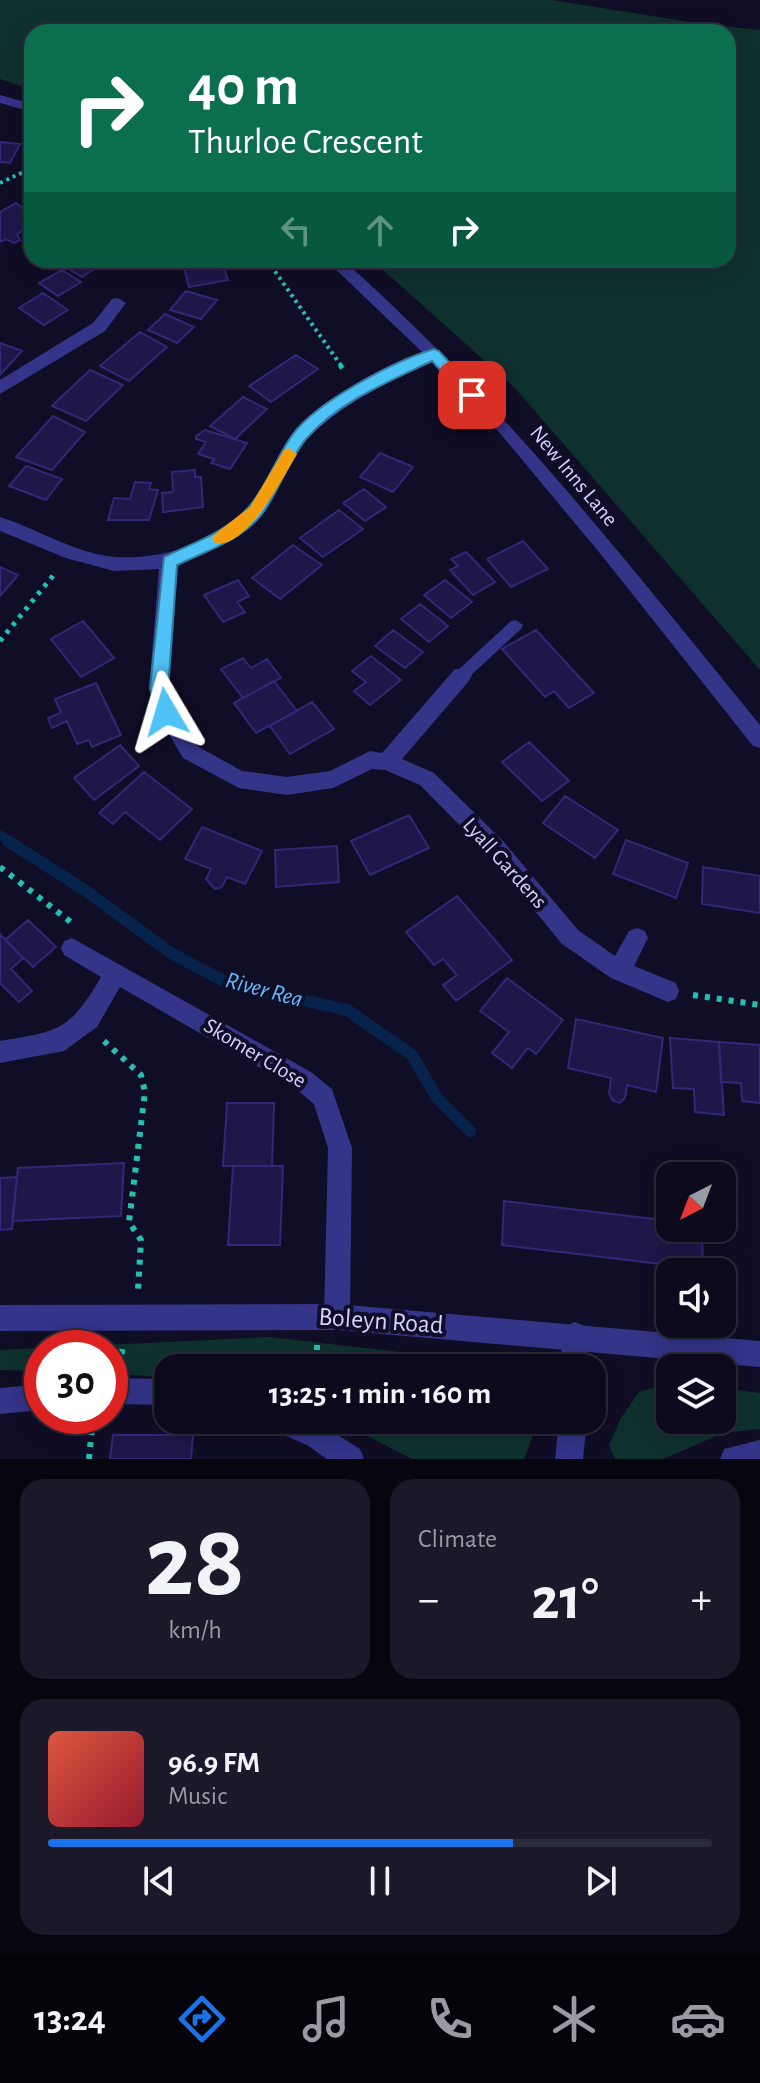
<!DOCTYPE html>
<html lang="en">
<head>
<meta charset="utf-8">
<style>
  body { margin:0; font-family:"Alegreya Sans",sans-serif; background:#1a1829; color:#f1f3f6; height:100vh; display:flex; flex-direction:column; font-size:30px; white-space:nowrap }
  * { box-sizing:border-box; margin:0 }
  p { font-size:26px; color:#9a9aa3 }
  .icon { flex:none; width:44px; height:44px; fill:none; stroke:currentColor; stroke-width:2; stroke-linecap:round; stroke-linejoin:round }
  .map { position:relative; height:1459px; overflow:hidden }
  .panel { display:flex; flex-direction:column; gap:20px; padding:20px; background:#07060f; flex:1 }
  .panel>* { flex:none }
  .guide { position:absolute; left:24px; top:24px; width:712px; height:244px; border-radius:24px; box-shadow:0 4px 20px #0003,0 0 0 2px #2c2b3b; background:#0b6e4f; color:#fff; overflow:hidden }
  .needle { width:52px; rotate:222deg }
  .buttons { position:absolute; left:656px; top:1162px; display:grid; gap:16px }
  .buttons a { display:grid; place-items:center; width:80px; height:80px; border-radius:16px; background:#0c0a1c; box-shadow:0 4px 20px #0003,0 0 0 2px #2c2b3b; font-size:40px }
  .speed { position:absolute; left:24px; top:1330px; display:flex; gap:16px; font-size:40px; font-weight:700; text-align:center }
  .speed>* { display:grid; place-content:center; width:104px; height:104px; border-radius:50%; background:#0c0a1c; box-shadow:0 4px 20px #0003,0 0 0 2px #2c2b3b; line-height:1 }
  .speed .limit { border:12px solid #d22; background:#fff; color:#111 }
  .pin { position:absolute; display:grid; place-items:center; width:68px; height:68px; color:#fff; margin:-34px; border-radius:16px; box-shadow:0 4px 12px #0006 }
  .me { position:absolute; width:88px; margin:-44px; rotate:353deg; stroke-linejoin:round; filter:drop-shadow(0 0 6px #0008) }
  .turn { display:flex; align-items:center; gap:28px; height:168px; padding:0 32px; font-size:36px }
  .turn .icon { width:104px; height:104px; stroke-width:2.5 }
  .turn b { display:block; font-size:56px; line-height:68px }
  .lanes { display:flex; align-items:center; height:76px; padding:0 32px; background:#0003; justify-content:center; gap:40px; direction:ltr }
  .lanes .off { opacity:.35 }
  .big { font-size:60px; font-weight:600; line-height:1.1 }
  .panel .tile { flex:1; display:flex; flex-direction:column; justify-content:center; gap:12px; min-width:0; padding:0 28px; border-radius:24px; background:#1a1829 }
  .panel .dial { align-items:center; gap:0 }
  .dial b { font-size:104px; line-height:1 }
  .song { display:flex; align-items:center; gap:24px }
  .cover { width:96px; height:96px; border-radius:12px; background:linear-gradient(135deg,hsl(10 70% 55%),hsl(350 70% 35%)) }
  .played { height:8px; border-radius:4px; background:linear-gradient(90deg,#1a73e8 70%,#2c2b3b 70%) }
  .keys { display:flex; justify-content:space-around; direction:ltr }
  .heat { display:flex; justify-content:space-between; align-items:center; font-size:44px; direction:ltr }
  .panel .tiles { flex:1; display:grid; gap:20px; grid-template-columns:1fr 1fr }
  .tile:last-child { grid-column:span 2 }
  .trip { position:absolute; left:154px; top:1354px; width:452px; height:80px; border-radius:24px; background:#0c0a1c; box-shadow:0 4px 20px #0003,0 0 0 2px #2c2b3b; font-weight:600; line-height:80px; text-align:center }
  .dock { display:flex; height:128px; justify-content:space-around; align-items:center; background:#05040b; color:#9a9aa3 }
  .dock .icon { width:56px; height:56px }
  .dock .current { color:#1a73e8 }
  .dock b { font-size:36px; color:#f1f3f6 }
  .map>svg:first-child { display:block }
</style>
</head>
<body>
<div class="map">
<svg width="760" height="1459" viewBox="0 0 760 1459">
  <rect width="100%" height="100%" fill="#100d26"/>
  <path fill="#0f312e" d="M0,0H552L702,24L760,30V670L514,387L372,260H728V32H32V90L0,79Z
    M269,1337L496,1363L502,1368H168V1377L110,1374V1348H42V1371L0,1370V1350Z
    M670,1383V1420H722V1388L760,1393V1429L723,1433L663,1459H615L609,1445L621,1418L639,1392Z
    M328,1420H537L538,1422L524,1459H412L358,1431Z"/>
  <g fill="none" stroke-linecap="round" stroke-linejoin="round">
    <path stroke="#07234b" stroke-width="9" d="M0,835L12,843"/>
    <path stroke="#07234b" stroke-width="12" d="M8,841L86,891L171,953L227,983L347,1010L412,1055L437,1098L470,1131"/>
  </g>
  <path fill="#1f1749" stroke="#332777" stroke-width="2" d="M0,142L20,144L10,163L0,162Z
    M16,203L32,215L29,220L32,226L17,234L20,240L14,243L6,239L0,242V212Z
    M54,260H91L100,265L82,277Z
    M203,264L205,268L223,265L228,280L189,287L184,268Z
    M62,270L81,282L58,296L39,283Z
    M186,291L217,300L201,319L170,310Z
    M43,293L68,310L44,325L19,308Z
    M165,314L194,327L177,343L148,330Z
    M140,332L167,347L129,381L100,366Z
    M0,343L22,351L0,375Z
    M296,355L318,369L271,402L249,386Z
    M90,370L123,385L86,421L52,406Z
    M243,397L267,409L235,439L210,426Z
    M53,416L85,432L52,470L16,457Z
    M205,430L247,443L230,469L211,463L214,459L198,454L206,442L196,439V436Z
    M380,453L413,467L393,492L360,477Z
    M26,466L62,479L46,500L9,486Z
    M195,470V477H201L203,507L163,512L162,493L173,492L172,472Z
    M135,482L151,483L149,489L158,490L149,520H108L114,498L130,499Z
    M364,489L386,507L365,521L343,503Z
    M339,510L363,529L323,557L300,538Z
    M523,541L548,569L511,587L487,559Z
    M293,545L322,565L280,599L252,578Z
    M466,552L495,582L473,595L450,570L458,566L451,559Z
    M0,567L18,575L0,596Z
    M238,580L249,596L237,602L245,612L223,622L204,595Z
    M445,580L472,602L451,618L424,595Z
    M420,604L448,626L429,642L401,619Z
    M83,621L114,658L81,677L51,639Z
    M393,630L423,652L405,668L375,646Z
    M536,630L594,693L569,708L554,691L545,697L502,649Z
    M371,656L401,680L370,705L354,691L366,682L352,671Z
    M243,658L251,668L267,659L281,678L243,698L221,669Z
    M274,681L297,711L256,733L234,703Z
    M96,683L121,735L92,747L89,740L77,744L67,721L52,728L48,718L61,713L55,699Z
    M312,702L334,729L290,754L270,726Z
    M529,742L569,781L542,801L502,762Z
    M120,745L139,766L94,800L74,778Z
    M144,772L192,809L160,840L125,812L113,824L99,813Z
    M565,796L618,830L595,858L543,823Z
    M409,815L429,848L370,875L351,841Z
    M202,827L262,851L245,884L227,877L222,887L215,889L206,879L211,869L185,859Z
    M626,840L688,863L676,898L613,874Z
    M337,846L339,882L276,887L275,850Z
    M703,867L760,876V913L702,904Z
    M457,896L512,960L456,1001L443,985L457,975L443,959L434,965L406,932Z
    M28,920L56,947L33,967L5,940Z
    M0,934L23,958L11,969L32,991L19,1002L0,983Z
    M507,978L563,1020L536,1054L528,1048L512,1068L492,1053L509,1032L480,1011Z
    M576,1019L663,1038L656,1092L627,1085L625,1098L620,1103L613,1101L609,1093L611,1078L568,1068Z
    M670,1038L719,1042L724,1115L695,1112L694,1089L673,1088Z
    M719,1042L760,1045V1103L742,1101L741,1083L721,1082Z
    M227,1103H274L272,1166H223Z
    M124,1163L121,1216L12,1221L18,1168Z
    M233,1166H283L280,1245H228Z
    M17,1177L12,1229L0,1230V1178Z
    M504,1201L670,1221V1228H702L703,1269L502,1245Z
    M113,1435H193L191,1459H110Z"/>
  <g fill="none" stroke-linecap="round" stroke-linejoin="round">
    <path stroke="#24c1b1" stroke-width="4" stroke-dasharray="3 4" stroke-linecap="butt" d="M0,183L32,168
      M267,260L342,367"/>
    <path stroke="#24c1b1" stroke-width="5" stroke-dasharray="4 6" stroke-linecap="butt" d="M340,365L346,373
      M0,641L56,572"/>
    <path stroke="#24c1b1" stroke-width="6" stroke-dasharray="5 7" stroke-linecap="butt" d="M0,867L72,923
      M693,995L760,1005
      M104,1041L141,1075L145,1092L129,1222L141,1240L138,1290
      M317,1345V1368
      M120,1366L123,1344
      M89,1459L93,1416"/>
    <path fill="#343489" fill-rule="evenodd" d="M516,620L523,625L521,629L467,679H457L455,675L457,671L511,621Z"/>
    <path fill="#343489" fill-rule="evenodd" d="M118,298L126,303L105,331L0,394V380L93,323L112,299Z
      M434,349L442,354L440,358C393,380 347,400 309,437C288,458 280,492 261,515C241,541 206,552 178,566L169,689L175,710L197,746L242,771L287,777L330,771L370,751L382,753L455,669H469L472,675L469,681L402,759L434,773L503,841L578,930L615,956L629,931L637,928L645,931L648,938L634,966L676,983L679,991L676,999L668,1002L611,978L562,944L489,855L420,785L385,770L372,769L333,788L287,795L239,788L183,758L156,712L149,689L159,569L114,571L66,558L0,531V517C38,529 76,554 116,557C161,560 218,543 249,506C267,485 276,455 293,433C319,400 394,360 434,349Z
      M72,938L311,1072L332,1089L352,1148L350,1317L346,1326L337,1330L328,1326L324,1317L328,1148L314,1104L295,1088L120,987L97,1027L64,1051L0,1063V1041C60,1031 69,1031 101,977L64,955L61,948L64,941Z
      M575,1322L584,1326L588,1335L587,1368H561L562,1335L566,1326Z
      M110,1378L168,1379V1405L110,1404Z
      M42,1384V1410L0,1414V1388Z
      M268,1420H314L360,1449L364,1459H327L307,1445L272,1430Z
      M559,1420H587L583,1459H555Z
      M760,1440V1459H720L724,1449Z"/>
    <path fill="#343489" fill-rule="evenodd" d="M0,95L32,104V112L0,103Z
      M326,260H343C500,399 628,563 760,725V748L753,746L603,557L499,432L444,373Z
      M337,1304L760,1341V1367L337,1330L0,1331V1305Z"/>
  </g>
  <path fill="#4fc3f7" stroke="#337fa1" stroke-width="2" d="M434,349L439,351L477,392V399H466L432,361C388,382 339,401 306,439C288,461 279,491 262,514C242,540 206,551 177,565L168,689L175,712L172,718H159L150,689L164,557C193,543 226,532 248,508C267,487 276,457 293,434C318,401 394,361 434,349Z"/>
  <path fill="#f59e0b" d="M289,448L297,454C284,476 245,551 215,543L212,538L215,534L250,507L284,450Z"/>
  <g text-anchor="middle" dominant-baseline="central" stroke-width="8" stroke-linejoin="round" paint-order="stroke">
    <g font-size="22" fill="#d5d2ff" stroke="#100d26">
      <text transform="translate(574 476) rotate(50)">New Inns Lane</text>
      <text transform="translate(505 863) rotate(48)">Lyall Gardens</text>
      <text transform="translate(255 1053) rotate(31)">Skomer Close</text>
    </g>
    <g font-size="24" font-style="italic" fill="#60bcff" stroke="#100d26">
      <text transform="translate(264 990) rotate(15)">River Rea</text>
    </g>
    <g font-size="26" fill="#d5d2ff" stroke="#100d26">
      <text transform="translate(381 1321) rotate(4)">Boleyn Road</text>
    </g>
  </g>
</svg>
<div class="buttons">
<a><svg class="needle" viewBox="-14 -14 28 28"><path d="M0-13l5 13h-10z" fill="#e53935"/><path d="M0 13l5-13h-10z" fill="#9a9aa3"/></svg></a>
<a><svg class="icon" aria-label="sound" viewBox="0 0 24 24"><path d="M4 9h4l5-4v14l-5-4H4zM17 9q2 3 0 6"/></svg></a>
<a><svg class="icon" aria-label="layers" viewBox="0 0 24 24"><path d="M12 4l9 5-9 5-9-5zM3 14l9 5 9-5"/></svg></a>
</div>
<div class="speed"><div class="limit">30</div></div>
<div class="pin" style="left:472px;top:395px;background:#d93025"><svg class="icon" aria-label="arrive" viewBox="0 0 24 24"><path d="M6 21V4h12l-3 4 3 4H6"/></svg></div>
<svg class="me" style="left:166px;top:712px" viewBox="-20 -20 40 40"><path d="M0-17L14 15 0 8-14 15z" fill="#4fc3f7" stroke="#fff" stroke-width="4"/></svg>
<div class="trip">13:25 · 1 min · 160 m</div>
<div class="guide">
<div class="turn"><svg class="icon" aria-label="right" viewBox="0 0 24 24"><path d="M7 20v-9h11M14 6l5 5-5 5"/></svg><div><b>40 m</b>Thurloe Crescent</div></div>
<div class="lanes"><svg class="icon off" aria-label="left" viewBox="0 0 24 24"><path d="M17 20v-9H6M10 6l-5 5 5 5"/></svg><svg class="icon off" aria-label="ahead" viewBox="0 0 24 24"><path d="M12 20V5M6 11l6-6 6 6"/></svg><svg class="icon" aria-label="right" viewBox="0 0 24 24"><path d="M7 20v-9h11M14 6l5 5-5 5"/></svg></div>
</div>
</div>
<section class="panel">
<div class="tiles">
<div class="tile dial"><b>28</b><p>km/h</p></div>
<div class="tile"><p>Climate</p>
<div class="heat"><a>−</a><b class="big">21°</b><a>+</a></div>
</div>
<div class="tile">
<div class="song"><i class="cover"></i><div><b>96.9 FM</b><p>Music</p></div></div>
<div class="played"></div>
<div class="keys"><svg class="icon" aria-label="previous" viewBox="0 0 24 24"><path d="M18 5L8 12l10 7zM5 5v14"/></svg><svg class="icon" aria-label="pause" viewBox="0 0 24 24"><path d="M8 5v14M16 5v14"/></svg><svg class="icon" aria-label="next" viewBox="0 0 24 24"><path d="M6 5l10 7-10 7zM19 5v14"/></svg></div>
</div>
</div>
</section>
<nav class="dock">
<b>13:24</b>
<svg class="icon current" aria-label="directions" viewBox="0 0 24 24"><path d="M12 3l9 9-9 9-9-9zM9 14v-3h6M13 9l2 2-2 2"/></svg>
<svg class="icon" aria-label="music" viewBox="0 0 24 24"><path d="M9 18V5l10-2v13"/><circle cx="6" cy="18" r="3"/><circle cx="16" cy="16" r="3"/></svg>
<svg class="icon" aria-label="phone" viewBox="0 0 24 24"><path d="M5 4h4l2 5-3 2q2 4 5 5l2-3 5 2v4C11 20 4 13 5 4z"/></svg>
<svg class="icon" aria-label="climate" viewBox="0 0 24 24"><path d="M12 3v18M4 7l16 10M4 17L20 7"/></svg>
<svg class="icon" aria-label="car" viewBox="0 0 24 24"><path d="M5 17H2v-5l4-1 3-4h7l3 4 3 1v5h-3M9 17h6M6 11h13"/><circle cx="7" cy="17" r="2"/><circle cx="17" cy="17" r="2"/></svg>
</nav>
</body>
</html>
